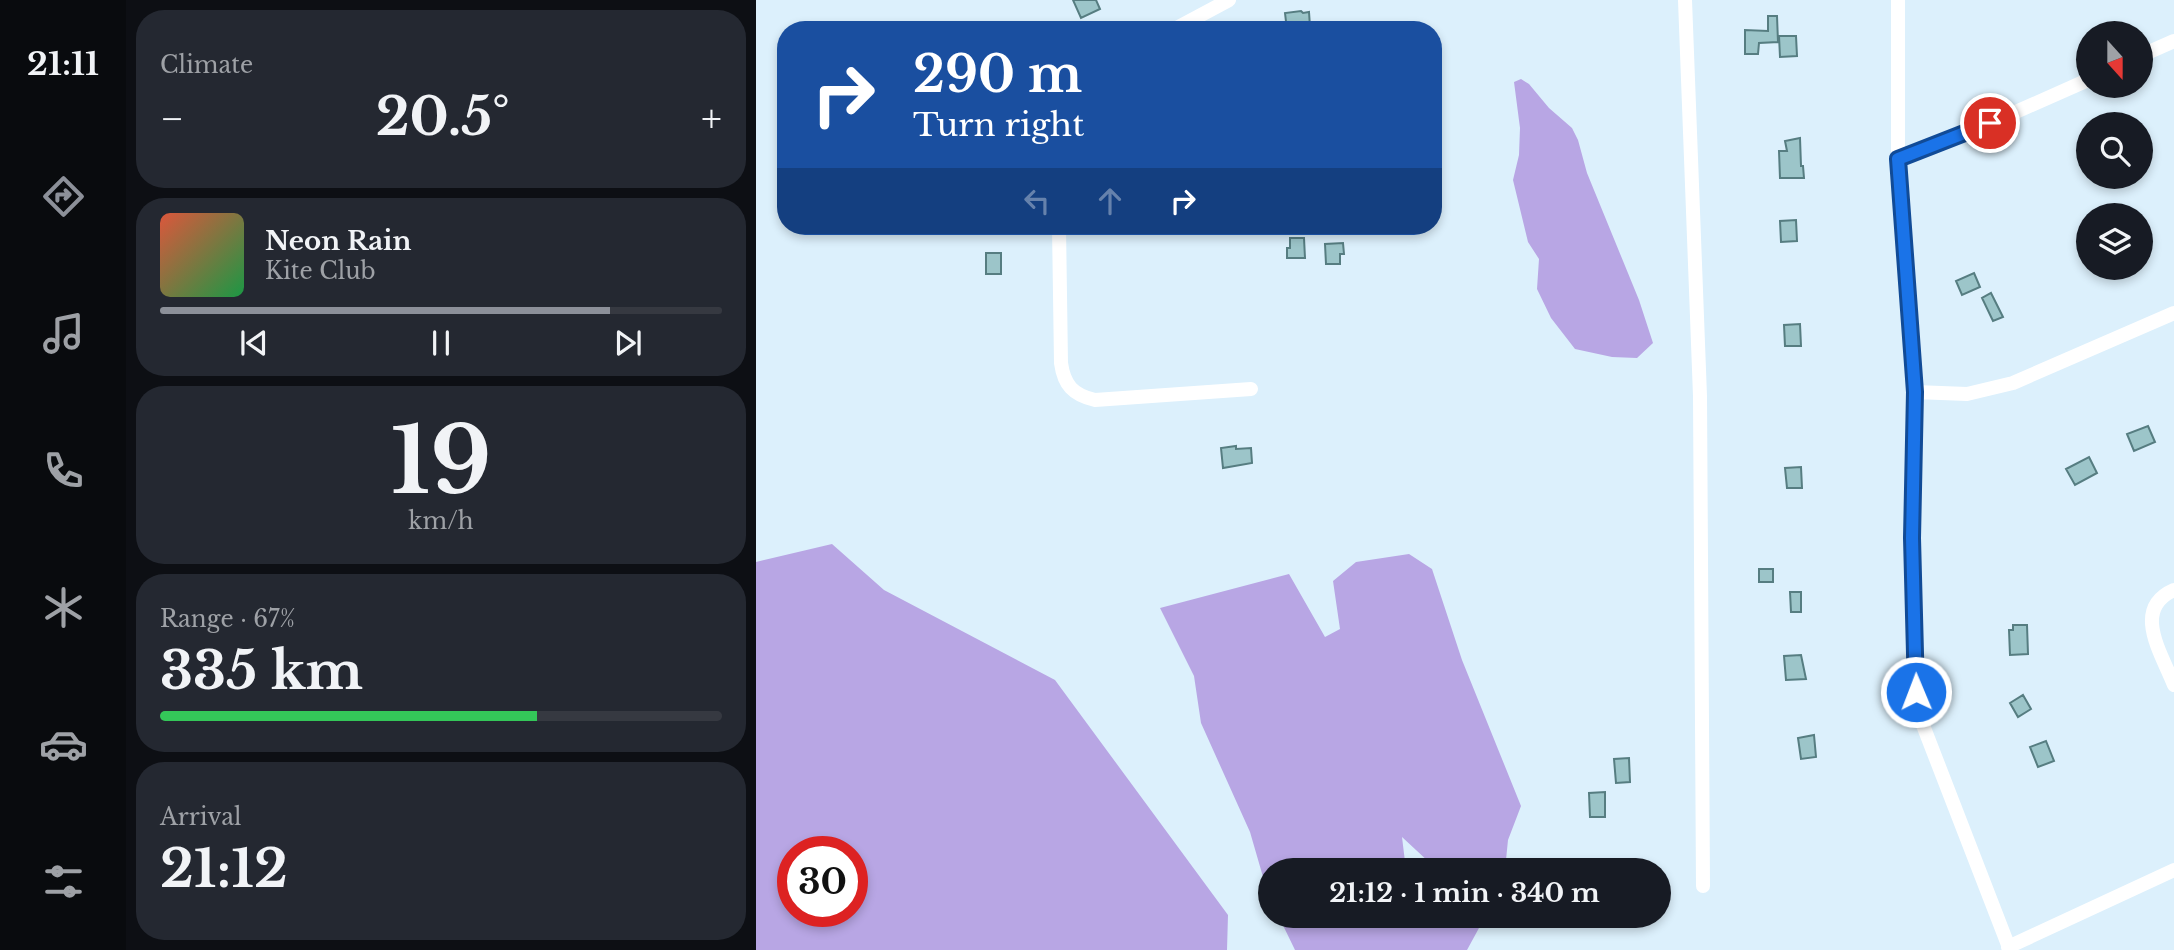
<!DOCTYPE html>
<html lang="en">
<head>
<meta charset="utf-8">
<style>
  body { margin:0; font-family:"Libre Baskerville",serif; background:#242831; color:#f1f3f6; height:100vh; display:flex; flex-direction:column; font-size:26px; white-space:nowrap }
  * { box-sizing:border-box; margin:0 }
  p { font-size:23px; color:#9ea1a6 }
  .icon { flex:none; width:38px; height:38px; fill:none; stroke:currentColor; stroke-width:2; stroke-linecap:round; stroke-linejoin:round }
  .map { position:relative; flex:1; overflow:hidden }
  .side { display:flex; flex-direction:column; gap:10px; padding:10px; background:#0d0f14; width:630px }
  .side>* { flex:none }
  .guide { position:absolute; left:21px; top:21px; width:665px; height:214px; border-radius:28px; box-shadow:0 4px 10px #0003; background:#1a4fa0; color:#fff; overflow:hidden }
  .needle { width:46px; rotate:159deg }
  .buttons { position:absolute; left:1320px; top:21px; display:grid; gap:14px }
  .buttons a { display:grid; place-items:center; width:77px; height:77px; border-radius:50%; background:#171b24; box-shadow:0 4px 10px #0003; font-size:35px }
  .speed { position:absolute; left:21px; top:836px; display:flex; gap:14px; font-size:35px; font-weight:700; text-align:center }
  .speed>* { display:grid; place-content:center; width:91px; height:91px; border-radius:50%; background:#171b24; box-shadow:0 4px 10px #0003; line-height:1 }
  .speed .limit { border:10px solid #d22; background:#fff; color:#111 }
  .pin { position:absolute; display:grid; place-items:center; width:60px; height:60px; color:#fff; margin:-30px; border:4px solid #fff; border-radius:50%; box-shadow:0 2px 7px #0007 }
  .me { position:absolute; width:77px; margin:-38px; rotate:359deg; stroke-linejoin:round; filter:drop-shadow(0 0 5px #0008) }
  .turn { display:flex; align-items:center; gap:24px; height:147px; padding:0 21px; font-size:32px }
  .turn .icon { width:91px; height:91px; stroke-width:2.5 }
  .turn b { display:block; font-size:49px; line-height:60px }
  .lanes { display:flex; align-items:center; height:66px; padding:0 21px; background:#0003; justify-content:center; gap:35px; direction:ltr }
  .lanes .off { opacity:.35 }
  .big { font-size:52px; font-weight:700; line-height:1.1 }
  .side .widget { flex:1; display:flex; flex-direction:column; justify-content:center; gap:10px; min-width:0; padding:0 24px; border-radius:28px; background:#242831 }
  .side .dial { align-items:center; gap:0 }
  .dial b { font-size:91px; line-height:1 }
  .song { display:flex; align-items:center; gap:21px }
  .cover { width:84px; height:84px; border-radius:10px; background:linear-gradient(135deg,hsl(10 70% 55%),hsl(140 70% 35%)) }
  .played { height:7px; border-radius:4px; background:linear-gradient(90deg,#8c9099 80%,#363941 80%) }
  .keys { display:flex; justify-content:space-around; direction:ltr }
  .heat { display:flex; justify-content:space-between; align-items:center; font-size:38px; direction:ltr }
  .charge { height:10px; border-radius:5px; background:linear-gradient(90deg,#34c759 67%,#363941 0) }
  .trip { position:absolute; left:502px; top:858px; width:413px; height:70px; border-radius:35px; background:#171b24; box-shadow:0 4px 10px #0003; font-weight:700; line-height:70px; text-align:center }
  main { display:flex; flex:1; min-height:0 }
  .tabs { display:flex; flex-direction:column; width:126px; justify-content:space-around; align-items:center; background:#090b0e; color:#9ea1a6 }
  .tabs .icon { width:49px; height:49px }
  .tabs .selected { color:#8c9099 }
  .tabs b { font-size:32px; color:#f1f3f6 }
  .map>svg:first-child { display:block }
</style>
</head>
<body>
<main>
<nav class="tabs">
<b>21:11</b>
<svg class="icon selected" aria-label="directions" viewBox="0 0 24 24"><path d="M12 3l9 9-9 9-9-9zM9 14v-3h6M13 9l2 2-2 2"/></svg>
<svg class="icon" aria-label="music" viewBox="0 0 24 24"><path d="M9 18V5l10-2v13"/><circle cx="6" cy="18" r="3"/><circle cx="16" cy="16" r="3"/></svg>
<svg class="icon" aria-label="phone" viewBox="0 0 24 24"><path d="M5 4h4l2 5-3 2q2 4 5 5l2-3 5 2v4C11 20 4 13 5 4z"/></svg>
<svg class="icon" aria-label="climate" viewBox="0 0 24 24"><path d="M12 3v18M4 7l16 10M4 17L20 7"/></svg>
<svg class="icon" aria-label="car" viewBox="0 0 24 24"><path d="M5 17H2v-5l4-1 3-4h7l3 4 3 1v5h-3M9 17h6M6 11h13"/><circle cx="7" cy="17" r="2"/><circle cx="17" cy="17" r="2"/></svg>
<svg class="icon" aria-label="filters" viewBox="0 0 24 24"><path d="M4 7h16M4 17h16"/><circle cx="9" cy="7" r="2"/><circle cx="15" cy="17" r="2"/></svg>
</nav>
<section class="side">
<div class="widget"><p>Climate</p>
<div class="heat"><a>−</a><b class="big">20.5°</b><a>+</a></div>
</div>
<div class="widget">
<div class="song"><i class="cover"></i><div><b>Neon Rain</b><p>Kite Club</p></div></div>
<div class="played"></div>
<div class="keys"><svg class="icon" aria-label="previous" viewBox="0 0 24 24"><path d="M18 5L8 12l10 7zM5 5v14"/></svg><svg class="icon" aria-label="pause" viewBox="0 0 24 24"><path d="M8 5v14M16 5v14"/></svg><svg class="icon" aria-label="next" viewBox="0 0 24 24"><path d="M6 5l10 7-10 7zM19 5v14"/></svg></div>
</div>
<div class="widget dial"><b>19</b><p>km/h</p></div>
<div class="widget"><p>Range · 67%</p><b class="big">335 km</b><div class="charge"></div></div>
<div class="widget"><p>Arrival</p><b class="big">21:12</b></div>
</section>
<div class="map">
<svg width="1418" height="950" viewBox="0 0 1418 950">
  <rect width="100%" height="100%" fill="#dcf0fc"/>
  <path fill="#b8a6e4" fill-rule="evenodd" d="M765,79L773,84L793,108L816,128L822,140L831,173L883,300L897,343L881,358L856,357L819,349L795,318L781,289L783,259L772,242L757,180L763,155L764,128L758,82Z
    M76,544L128,590L299,680L472,915L471,950H0V562ZM37,852H96V912H37Z
    M653,554L676,569L706,660L765,806L752,840L749,870H690L674,863L646,837L650,870H514V901L494,832L445,723L438,676L404,608L533,574L569,637L584,629L577,581L600,562Z
    M522,915H703L723,928L711,950H539Z"/>
  <path fill="#9cc5c9" stroke="#567d81" stroke-width="2" d="M317,0H340L344,9L325,18Z
    M545,11L547,13L553,12L554,27L531,30L529,13Z
    M1012,16H1021L1022,42L1003,43L1002,54H989V30L1012,31Z
    M1023,36H1040L1041,56L1024,57Z
    M1044,138L1045,166H1047L1048,178H1024L1023,151H1031L1029,141Z
    M1040,220L1041,241L1025,242L1024,221Z
    M534,238H548L549,258H531V248H534Z
    M587,243L588,254H584V264H570L569,244Z
    M230,253H245V274H230Z
    M1218,273L1224,287L1206,295L1200,281Z
    M1235,293L1247,317L1237,321L1226,298Z
    M1044,324L1045,346H1029L1028,325Z
    M1392,426L1399,442L1378,451L1371,434Z
    M480,446V449L495,448L496,463L467,468L465,448Z
    M1333,457L1341,473L1319,485L1310,469Z
    M1045,467L1046,488H1031L1029,468Z
    M1003,569H1017V582H1003Z
    M1034,592H1045V612H1035Z
    M1257,625H1271L1272,654L1254,655L1253,630H1257Z
    M1045,655L1050,679L1030,680L1028,656Z
    M1267,695L1275,709L1262,717L1254,703Z
    M1058,735L1060,757L1045,759L1042,738Z
    M1290,741L1298,761L1282,767L1274,747Z
    M873,758L874,782L860,783L858,759Z
    M849,792V817H834L833,793Z"/>
  <g fill="none" stroke-linecap="round" stroke-linejoin="round">
    <path stroke="#fff" stroke-width="14" d="M929,0L944,396L947,886
      M1142,0V159L1157,340L1159,392L1156,538L1160,692L1165,720L1254,950
      M417,30L473,0
      M1384,56L1418,41
      M1142,159L1210,134L1332,80
      M303,226L305,363C308,385 317,395 339,400L495,389
      M1159,392L1211,394L1257,383L1418,313
      M1418,590C1375,609 1406,654 1418,685
      M1252,947L1418,870"/>
  </g>
  <g fill="none" stroke-linecap="round" stroke-linejoin="round">
    <defs>
      <path id="route" d="M1160,692L1156,538L1159,392L1142,159L1234,123"/>
    </defs>
    <use href="#route" stroke="#114b97" stroke-width="18"/>
    <use href="#route" stroke="#1a73e8" stroke-width="12"/>
  </g>
</svg>
<div class="buttons">
<a><svg class="needle" viewBox="-14 -14 28 28"><path d="M0-13l5 13h-10z" fill="#e53935"/><path d="M0 13l5-13h-10z" fill="#9ea1a6"/></svg></a>
<a><svg class="icon" aria-label="search" viewBox="0 0 24 24"><circle cx="10" cy="10" r="6"/><path d="M15 15l6 6"/></svg></a>
<a><svg class="icon" aria-label="layers" viewBox="0 0 24 24"><path d="M12 4l9 5-9 5-9-5zM3 14l9 5 9-5"/></svg></a>
</div>
<div class="speed"><div class="limit">30</div></div>
<div class="pin" style="left:1234px;top:123px;background:#d93025"><svg class="icon" aria-label="arrive" viewBox="0 0 24 24"><path d="M6 21V4h12l-3 4 3 4H6"/></svg></div>
<svg class="me" style="left:1160px;top:692px" viewBox="-20 -20 40 40"><circle r="17" fill="#1a73e8" stroke="#fff" stroke-width="3"/><path d="M0-11L8 9 0 5-8 9z" fill="#fff"/></svg>
<div class="trip">21:12 · 1 min · 340 m</div>
<div class="guide">
<div class="turn"><svg class="icon" aria-label="right" viewBox="0 0 24 24"><path d="M7 20v-9h11M14 6l5 5-5 5"/></svg><div><b>290 m</b>Turn right</div></div>
<div class="lanes"><svg class="icon off" aria-label="left" viewBox="0 0 24 24"><path d="M17 20v-9H6M10 6l-5 5 5 5"/></svg><svg class="icon off" aria-label="ahead" viewBox="0 0 24 24"><path d="M12 20V5M6 11l6-6 6 6"/></svg><svg class="icon" aria-label="right" viewBox="0 0 24 24"><path d="M7 20v-9h11M14 6l5 5-5 5"/></svg></div>
</div>
</div>
</main>
</body>
</html>
